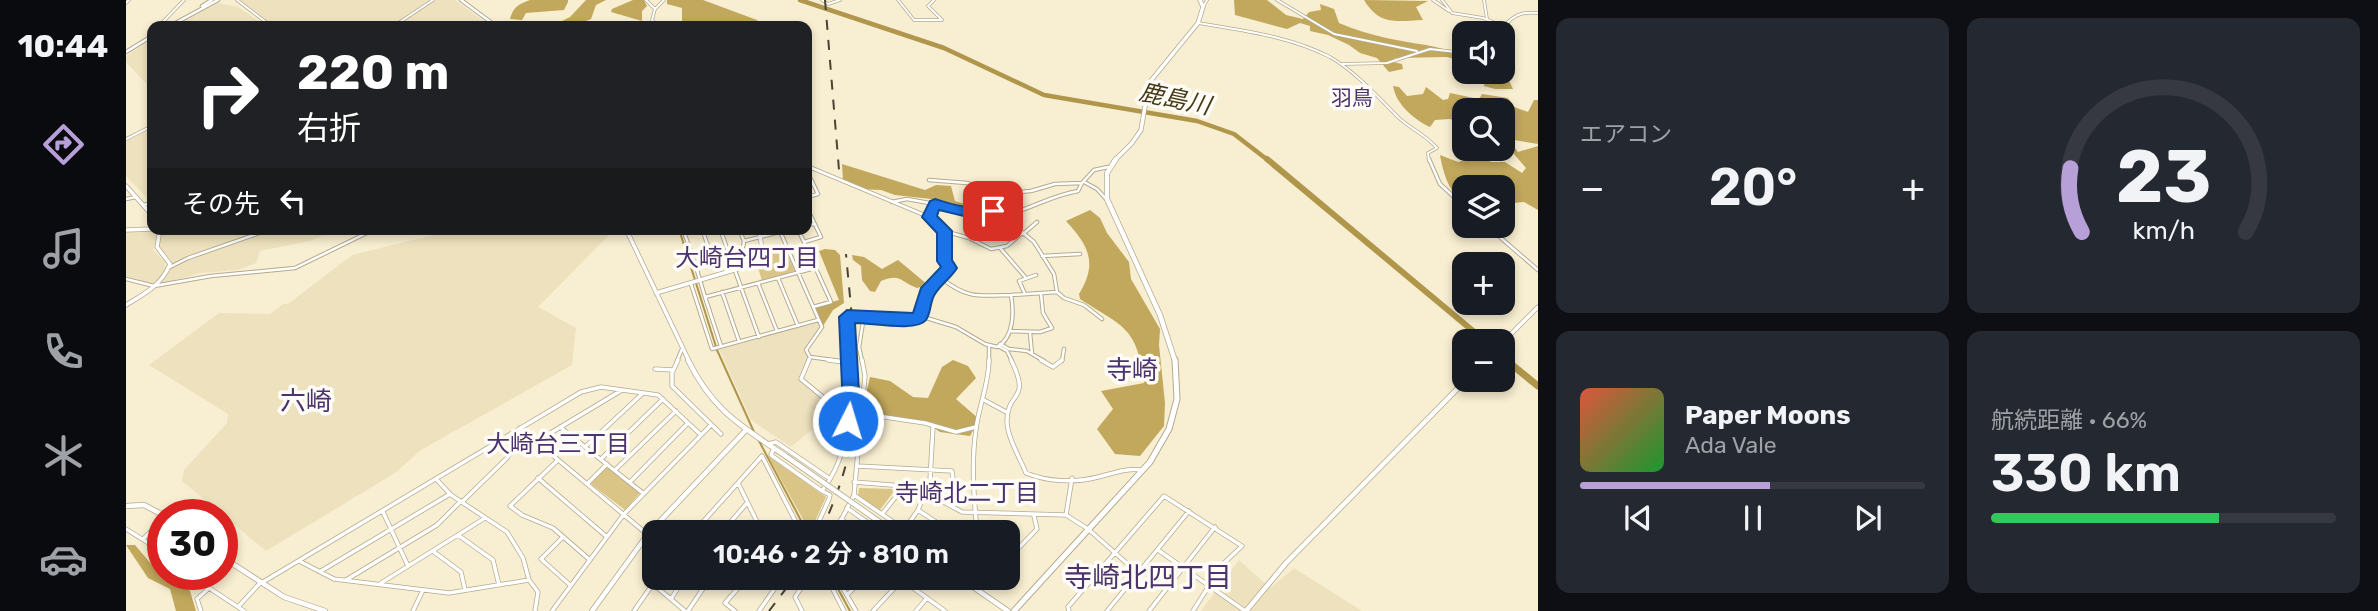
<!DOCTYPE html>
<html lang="ja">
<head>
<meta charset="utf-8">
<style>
  body { margin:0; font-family:Rubik,"Noto Sans JP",sans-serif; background:#242831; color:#f1f3f6; height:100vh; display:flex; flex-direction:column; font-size:26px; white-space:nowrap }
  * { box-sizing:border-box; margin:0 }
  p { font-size:23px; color:#9ea1a6 }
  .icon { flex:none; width:38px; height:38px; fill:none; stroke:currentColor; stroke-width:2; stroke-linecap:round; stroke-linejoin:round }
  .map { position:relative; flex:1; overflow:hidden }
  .drawer { display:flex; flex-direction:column; gap:18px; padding:18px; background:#0d0f14; width:840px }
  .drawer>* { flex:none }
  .guide { position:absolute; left:21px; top:21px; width:665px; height:214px; border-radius:14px; box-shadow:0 4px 10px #0003; background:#202124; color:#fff; overflow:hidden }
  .controls { position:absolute; left:1326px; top:21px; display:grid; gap:14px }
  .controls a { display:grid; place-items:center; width:63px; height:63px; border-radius:14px; background:#171b24; box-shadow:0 4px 10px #0003; font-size:35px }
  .speed { position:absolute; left:21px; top:499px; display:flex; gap:14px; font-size:35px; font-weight:700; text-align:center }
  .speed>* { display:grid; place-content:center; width:91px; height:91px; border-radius:50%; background:#171b24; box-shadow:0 4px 10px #0003; line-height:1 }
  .speed .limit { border:10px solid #d22; background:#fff; color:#111 }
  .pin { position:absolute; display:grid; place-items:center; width:60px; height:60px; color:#fff; margin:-30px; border-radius:14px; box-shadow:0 4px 10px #0006 }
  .me { position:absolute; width:77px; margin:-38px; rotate:5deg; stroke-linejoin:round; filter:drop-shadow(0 0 5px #0008) }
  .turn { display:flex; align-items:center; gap:24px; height:147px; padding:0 35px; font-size:32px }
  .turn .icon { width:91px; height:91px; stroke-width:2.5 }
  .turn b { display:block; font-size:49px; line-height:60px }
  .then { display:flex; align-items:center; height:66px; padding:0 35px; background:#0003; gap:14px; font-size:26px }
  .big { font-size:52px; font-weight:600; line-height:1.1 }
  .drawer .card { flex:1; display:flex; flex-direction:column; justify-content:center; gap:10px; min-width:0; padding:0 24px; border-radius:14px; background:#242831 }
  .drawer .dial { align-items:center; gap:0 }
  .dial svg { height:182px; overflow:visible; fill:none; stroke:#363941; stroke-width:7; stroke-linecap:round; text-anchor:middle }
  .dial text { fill:#f1f3f6; stroke:none }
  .song { display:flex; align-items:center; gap:21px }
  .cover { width:84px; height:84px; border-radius:10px; background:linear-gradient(135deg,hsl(10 70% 55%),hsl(130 70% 35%)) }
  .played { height:7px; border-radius:4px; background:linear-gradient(90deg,#b7a0d7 55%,#363941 55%) }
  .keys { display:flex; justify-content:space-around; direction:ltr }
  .heat { display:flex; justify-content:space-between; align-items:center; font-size:38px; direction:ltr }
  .charge { height:10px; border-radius:5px; background:linear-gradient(90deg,#34c759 66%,#363941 0) }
  .drawer .tiles { flex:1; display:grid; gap:18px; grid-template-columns:repeat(2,1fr) }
  .trip { position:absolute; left:516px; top:520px; width:378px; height:70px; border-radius:14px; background:#171b24; box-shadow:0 4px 10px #0003; font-weight:600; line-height:70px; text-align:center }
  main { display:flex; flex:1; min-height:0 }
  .tab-bar { display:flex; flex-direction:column; width:126px; justify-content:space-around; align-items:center; background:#090b0e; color:#9ea1a6 }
  .tab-bar .icon { width:49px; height:49px }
  .tab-bar .current { color:#b7a0d7 }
  .tab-bar b { font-size:32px; color:#f1f3f6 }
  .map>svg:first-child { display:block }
</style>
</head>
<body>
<main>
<nav class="tab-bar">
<b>10:44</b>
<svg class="icon current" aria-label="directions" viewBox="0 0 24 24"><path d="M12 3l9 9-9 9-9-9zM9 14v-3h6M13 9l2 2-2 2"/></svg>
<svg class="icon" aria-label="music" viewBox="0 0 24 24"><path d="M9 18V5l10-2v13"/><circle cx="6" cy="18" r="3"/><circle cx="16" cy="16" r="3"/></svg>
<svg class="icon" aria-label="phone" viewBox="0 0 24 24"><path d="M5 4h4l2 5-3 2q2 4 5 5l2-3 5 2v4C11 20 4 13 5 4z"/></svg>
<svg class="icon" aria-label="climate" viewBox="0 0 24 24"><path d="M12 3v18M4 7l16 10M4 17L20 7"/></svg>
<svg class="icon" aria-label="car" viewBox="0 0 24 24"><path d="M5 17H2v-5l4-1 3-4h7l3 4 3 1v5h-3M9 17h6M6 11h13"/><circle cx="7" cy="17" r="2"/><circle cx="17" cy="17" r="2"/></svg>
</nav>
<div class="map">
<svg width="1412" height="611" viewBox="0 0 1412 611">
  <rect width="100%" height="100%" fill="#f8eed1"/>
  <path fill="#eee2be" d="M114,0H304L265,26H149Z
    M310,0H329L364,26H270Z
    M92,3L112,7L140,26H49Z
    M26,39V90L0,62V56Z
    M26,128V199L23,200L0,176V141Z
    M37,229H211L184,241L134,251L130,263L112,270L75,273L35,284L45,269V259L32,249Z
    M332,229H474L483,235L412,307L450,328L446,365L295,450L269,473L140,551L56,481L58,470L101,423L102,414L23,365L93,313L144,314L157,304H162L226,255Z
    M29,230L32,232L27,250L39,262V271L29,284L0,276V232Z
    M691,322L694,328L678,350L682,357L674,379L696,399L721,401L665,447L625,420L593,349Z
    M1113,560L1144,588L1168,568L1236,611H1075Z"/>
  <path fill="#dac486" d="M658,246L669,271L636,281L631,264L640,250Z
    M642,456L700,497L684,532Z
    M479,467L484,468L514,493L499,510L465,484Z
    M733,488L768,489L769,490L754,510L732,496Z"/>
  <path fill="#c2a85c" d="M404,0H442V2L438,10L400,13L396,20L384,19C387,7 393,4 404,0Z
    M460,0H480L470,5L465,19L448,26H426L444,17Z
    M507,0H518L521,6L516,11V21L485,12L486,9Z
    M541,0H577L631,20L635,26H556V8L541,4Z
    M1108,0H1141L1160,15L1177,19L1183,12L1195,10L1194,4L1208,9L1213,23C1244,36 1268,40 1300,45C1313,47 1326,52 1339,55V62L1321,57L1269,58L1267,62L1276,64L1277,69L1263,72L1251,58L1234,53L1223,45L1202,35L1184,31V26L1174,23L1161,29L1109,15Z
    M1238,0L1302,1L1290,7L1297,20C1270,21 1254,26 1238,0Z
    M1377,68L1387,89H1369L1358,86L1359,72H1377Z
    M1267,86L1273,87L1281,96L1297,94L1300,87L1317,100L1322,99L1324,93L1353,99L1356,94L1382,98L1388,107L1402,112L1408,100H1412V144L1382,139L1392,152L1412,146V210L1398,202L1377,204V187H1339V203C1323,194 1317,172 1314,155L1332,162L1357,156L1365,162H1379L1396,173L1400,168L1387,153L1377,147V110H1339V125L1324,119L1309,120L1304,127C1287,119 1270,104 1267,86Z
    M716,164L799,190L810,185L825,186L829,201L859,211L880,213L878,222L814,200L769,195L755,190L735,189L717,181Z
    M964,210L974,218L981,233L1003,262L1005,279L1034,329L1033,345L1039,403L1038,426L1014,456L989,454L971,429L987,409L975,391L1018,383C1011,327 999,328 954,299L953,294C972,263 963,246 940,221Z
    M699,249L709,250L714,255L718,303L707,310L697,326L688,307L713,300L693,251Z
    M726,255L738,257L756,269L772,260L802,285L791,288C774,282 775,273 755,281L749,292L744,291L736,280L735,266L727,260Z
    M827,360L842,366L850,378L830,399L853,419L844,436L814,432L799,422L740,412L738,403L744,377L764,381L787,397L802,398L816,367Z
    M0,545H9L32,572L53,580L64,591L70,611H50L44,589L22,578Z"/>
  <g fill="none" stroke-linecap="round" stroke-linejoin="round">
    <path stroke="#af964a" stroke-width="2" d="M553,229L591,350L628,432
      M632,439L681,532
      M706,578L724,611"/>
    <path stroke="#af964a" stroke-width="4.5" d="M674,0L818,48L918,95L1071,121L1108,134L1143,161"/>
    <path stroke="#af964a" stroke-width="6" d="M1141,159L1359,341
      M1377,357L1382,361"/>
    <path stroke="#af964a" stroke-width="7" d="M1380,360L1412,386"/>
    <defs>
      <path id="minor-far2" d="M111,0L145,26
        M520,0L529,9L526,20L532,26
        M696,0L702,4L714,0
        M772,0L788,20H816
        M808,0L802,6L816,20
        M1151,0L1208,34L1291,51
        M1307,0L1323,11
        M1316,0L1326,13L1357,18L1382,28
        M1358,0L1361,19
        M0,3L3,0
        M1077,7L1081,0
        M529,9L538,0
        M1073,23C1118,31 1163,36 1204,57C1230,72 1252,97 1273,118C1285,129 1300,135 1311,148L1302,153L1303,161
        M33,26L58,0
        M268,26L307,0
        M1377,45L1384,40L1382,22C1391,13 1400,12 1412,13
        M1216,64L1261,63L1304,49L1339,53
        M0,139L26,126"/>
      <path id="minor-far1" d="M1303,159L1314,184L1339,207
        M681,166L803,217L818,231L843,238L865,249L881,246L896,233
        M681,171L692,194L681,197
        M803,180L841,183L868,192L883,193L905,191L929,184L956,183L968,170L982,167
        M958,182L971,189L980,199
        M0,199L10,197
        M766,202L781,199L809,204
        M17,205L26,203
        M842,212C857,209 874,217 887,213C910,206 928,195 952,191L956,183
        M803,217L809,204L860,216L896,232L908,242L928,274L931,292
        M874,221L867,217L875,212
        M681,225L688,224
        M1361,226L1412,270
        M557,229L570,267C586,263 618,262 618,241
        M576,229L588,263
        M594,229L633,337
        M613,229L618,241L666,229
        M653,229L696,327L680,350L684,357
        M672,229L705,302L687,307
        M897,234L911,222
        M678,242L695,237L681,208
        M875,249L900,278
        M916,256L954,254
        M570,267L579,297
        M42,268L62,258L145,229
        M652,278L672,326
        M0,279L28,286L85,276L169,268L249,229
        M632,283L651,331
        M565,284L586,349L692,320
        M596,292L613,341
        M899,294L893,281L910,275
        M885,295L931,292L938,298L958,305L976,319
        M794,316L830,327L859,344L871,347C888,338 888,312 885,295C853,296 841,299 815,278
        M884,331L914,332L926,328L917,313L915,294
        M904,333L906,354
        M874,344L883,349L901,351L918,361
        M595,346L579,297L689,268
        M872,346L881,351L886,361
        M863,347V361
        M551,361L556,349
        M682,361L684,357L714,361
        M723,361L721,317L754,316L787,322L794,316L801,292L824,268L819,261L818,231
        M736,361L733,347L738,316
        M936,361L938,349"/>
      <path id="minor" d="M552,360L546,373V386L595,434
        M683,360L675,379L698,398H724
        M702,360L725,363
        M885,360C906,402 881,390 881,421C881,437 894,458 900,473C922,482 949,483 972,477C988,473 1000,468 1016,470
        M915,360L927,367L936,360
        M529,369L547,370
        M858,400L882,413
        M725,409L738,414L799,423L830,432L850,427
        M434,427L518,494
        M394,428L528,540
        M642,444L650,442L704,479
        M459,447L516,394
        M648,448L645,455L696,491
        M475,459L537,399
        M432,460L384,506L396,515L427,528L464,560
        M732,466L826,471L829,497L823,504
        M489,470L550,411
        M412,478L481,537
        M311,480L325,495L381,532L397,558L403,580L412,592L409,611
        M504,482L562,423
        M728,482L790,487L836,512L940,515L962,529L1013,574
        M612,483L636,532
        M461,484L481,464
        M728,495L782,532
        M336,502L381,458L386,449L403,446L496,390
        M721,508L755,532
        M792,510L804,480L807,427
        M257,512L282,566
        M756,514L772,494V485
        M940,515L946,478
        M715,519L732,532
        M0,529L37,552
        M851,529L864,532
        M778,530L792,510L825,532
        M568,532L636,456L675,532
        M596,532L621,503
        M624,532L632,523
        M688,532L703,499L704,495L696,491C725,453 725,406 723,360
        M709,532L728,495L739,376L736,360
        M851,532C848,497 845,464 850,429C853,405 863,384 863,360
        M332,535L367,560L373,585
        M437,537L415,559L444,585
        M17,539L37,520
        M882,544L890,550
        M1032,550L1119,611
        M308,552L335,572L339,590
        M882,559L911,529L908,516
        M175,562L208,579L323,593L403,580
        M195,571L324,494
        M62,574L118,611
        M701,578L718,611
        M711,578L730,611
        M220,580L311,525L335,501
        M137,582L455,392L475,387L532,395L575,435
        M255,583L359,518
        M527,584L559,611
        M721,595L738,578
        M545,599L558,578
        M112,607L134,583
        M75,611L71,599L82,589
        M287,611L297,590
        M426,611L498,514L585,425
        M508,611L531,578
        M562,611L584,578
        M609,611L599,603L621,578
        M633,611L656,578
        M676,611L669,597L682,578
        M747,611L776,580L819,611
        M790,611L801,598
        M943,611L942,607L1038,496L1116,546L1096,565L1067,611
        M981,611L1063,511
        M1023,611L1089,527"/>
      <path id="tertiary-far2" d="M335,0L370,26
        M76,6L86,0
        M44,26L92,0
        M0,52L26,36"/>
      <path id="tertiary-far1" d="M0,186L26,215
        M500,229L563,361
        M0,230L26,229
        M530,293L625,265L636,249L633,229
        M0,305C18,294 36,285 44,264L31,247L34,229
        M1377,342L1412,307"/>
      <path id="tertiary" d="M562,360C587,411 615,426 661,457
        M0,506L18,505L37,515
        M96,557L158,597L199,611
        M834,578L882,611
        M466,611L522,534L620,430
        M1120,611L1160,563L1340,380"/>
      <path id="secondary-far2" d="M988,161L1006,143L1015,130L1023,83L1072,23L1077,7L1074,0"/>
      <path id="secondary-far1" d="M990,159L981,173V199L1034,315L1049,361"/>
      <path id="secondary" d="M888,611L1024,462L1043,429L1051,399L1049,360"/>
    </defs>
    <use href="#minor-far2" stroke="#b4aa8f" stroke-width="3.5"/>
    <use href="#minor-far1" stroke="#b4aa8f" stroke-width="4.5"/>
    <use href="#minor" stroke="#b4aa8f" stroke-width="5"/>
    <use href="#tertiary-far2" stroke="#b4aa8f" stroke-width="4.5"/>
    <use href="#tertiary-far1" stroke="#b4aa8f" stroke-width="5"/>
    <use href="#tertiary" stroke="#b4aa8f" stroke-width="6"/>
    <use href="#secondary-far2" stroke="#b4aa8f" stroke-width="5"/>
    <use href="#secondary-far1" stroke="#b4aa8f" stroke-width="6"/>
    <use href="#secondary" stroke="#b4aa8f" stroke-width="7"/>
    <use href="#minor-far2" stroke="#fff" stroke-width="2"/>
    <use href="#minor-far1" stroke="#fff" stroke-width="2.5"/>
    <use href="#minor" stroke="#fff" stroke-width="3.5"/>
    <use href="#tertiary-far2" stroke="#fff" stroke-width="2.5"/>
    <use href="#tertiary-far1" stroke="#fff" stroke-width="3.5"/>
    <use href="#tertiary" stroke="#fff" stroke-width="4.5"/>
    <use href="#secondary-far2" stroke="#fff" stroke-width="3.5"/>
    <use href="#secondary-far1" stroke="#fff" stroke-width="4.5"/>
    <use href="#secondary" stroke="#fff" stroke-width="5"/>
    <path stroke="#4a4437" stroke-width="2" stroke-dasharray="10 10" stroke-linecap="butt" d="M699,0L713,170
      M695,532C705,509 715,485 721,460C736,392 726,322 720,254
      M643,611L668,578"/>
    <defs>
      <path id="tertiary-bridge" d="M661,457L768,532"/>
    </defs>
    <use href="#tertiary-bridge" stroke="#b4aa8f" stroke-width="6" stroke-linecap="butt"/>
    <use href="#tertiary-bridge" stroke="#fff" stroke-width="4.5"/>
  </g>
  <path fill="#1a73e8" stroke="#114b97" stroke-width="2" d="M809,199C819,202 832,207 843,207C854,206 866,201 874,211L867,216L853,214L842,217L813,210L811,216L826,231V260L831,268C825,278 815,284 809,294C804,301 805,313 800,320C791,332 746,323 729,323L734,409L728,426L722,428L715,426L713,421L717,409L713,317L721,310L787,313L795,288L815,267L811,261V233L796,217L804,201Z"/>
  <g text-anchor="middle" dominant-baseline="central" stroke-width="7" stroke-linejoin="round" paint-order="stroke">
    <g font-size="21" fill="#4c336f" stroke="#fefcf6">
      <text x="1226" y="97">羽鳥</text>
    </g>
    <g font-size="24" font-style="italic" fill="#463b19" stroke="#fefcf6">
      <text transform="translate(1049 99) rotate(12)">鹿島川</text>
    </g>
    <g font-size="24" fill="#4c336f" stroke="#fefcf6">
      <text x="621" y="258">大崎台四丁目</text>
      <text x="432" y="444">大崎台三丁目</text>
      <text x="841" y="493">寺崎北二丁目</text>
    </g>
    <g font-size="26" fill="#4c336f" stroke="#fefcf6">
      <text x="1006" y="370">寺崎</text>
      <text x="180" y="401">六崎</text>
    </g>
    <g font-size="28" fill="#4c336f" stroke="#fefcf6">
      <text x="1022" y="577">寺崎北四丁目</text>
    </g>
  </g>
</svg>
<div class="controls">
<a><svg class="icon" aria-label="sound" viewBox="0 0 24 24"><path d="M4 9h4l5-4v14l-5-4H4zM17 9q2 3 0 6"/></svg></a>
<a><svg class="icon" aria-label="search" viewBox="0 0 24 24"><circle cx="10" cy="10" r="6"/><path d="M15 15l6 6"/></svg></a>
<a><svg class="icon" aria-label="layers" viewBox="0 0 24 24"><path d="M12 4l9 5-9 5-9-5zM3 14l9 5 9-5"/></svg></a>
<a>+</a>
<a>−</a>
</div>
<div class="speed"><div class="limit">30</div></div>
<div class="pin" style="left:867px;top:211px;background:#d93025"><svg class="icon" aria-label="arrive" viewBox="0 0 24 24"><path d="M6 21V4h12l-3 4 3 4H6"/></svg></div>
<svg class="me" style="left:722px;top:421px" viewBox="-20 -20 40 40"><circle r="17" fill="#1a73e8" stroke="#fff" stroke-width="3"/><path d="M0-11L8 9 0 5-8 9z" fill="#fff"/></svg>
<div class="trip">10:46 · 2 分 · 810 m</div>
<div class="guide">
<div class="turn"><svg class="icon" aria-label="right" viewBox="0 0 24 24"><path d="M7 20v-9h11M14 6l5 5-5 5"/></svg><div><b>220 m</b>右折</div></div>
<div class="then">その先<svg class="icon" aria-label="left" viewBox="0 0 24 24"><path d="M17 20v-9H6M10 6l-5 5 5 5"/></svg></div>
</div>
</div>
<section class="drawer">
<div class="tiles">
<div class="card"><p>エアコン</p>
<div class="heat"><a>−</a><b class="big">20°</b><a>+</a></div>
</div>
<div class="card dial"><svg viewBox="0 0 100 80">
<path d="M14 69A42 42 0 1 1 86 69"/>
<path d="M14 69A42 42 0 0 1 9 41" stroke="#b7a0d7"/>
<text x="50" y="56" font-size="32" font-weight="700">23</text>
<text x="50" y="72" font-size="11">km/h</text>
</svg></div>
<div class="card">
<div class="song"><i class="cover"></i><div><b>Paper Moons</b><p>Ada Vale</p></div></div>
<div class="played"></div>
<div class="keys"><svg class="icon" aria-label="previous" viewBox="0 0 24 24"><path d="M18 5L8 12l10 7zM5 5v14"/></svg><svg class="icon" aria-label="pause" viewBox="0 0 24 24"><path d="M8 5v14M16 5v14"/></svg><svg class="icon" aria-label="next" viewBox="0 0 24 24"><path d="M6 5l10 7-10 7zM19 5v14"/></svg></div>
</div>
<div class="card"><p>航続距離 · 66%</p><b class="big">330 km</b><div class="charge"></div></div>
</div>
</section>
</main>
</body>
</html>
